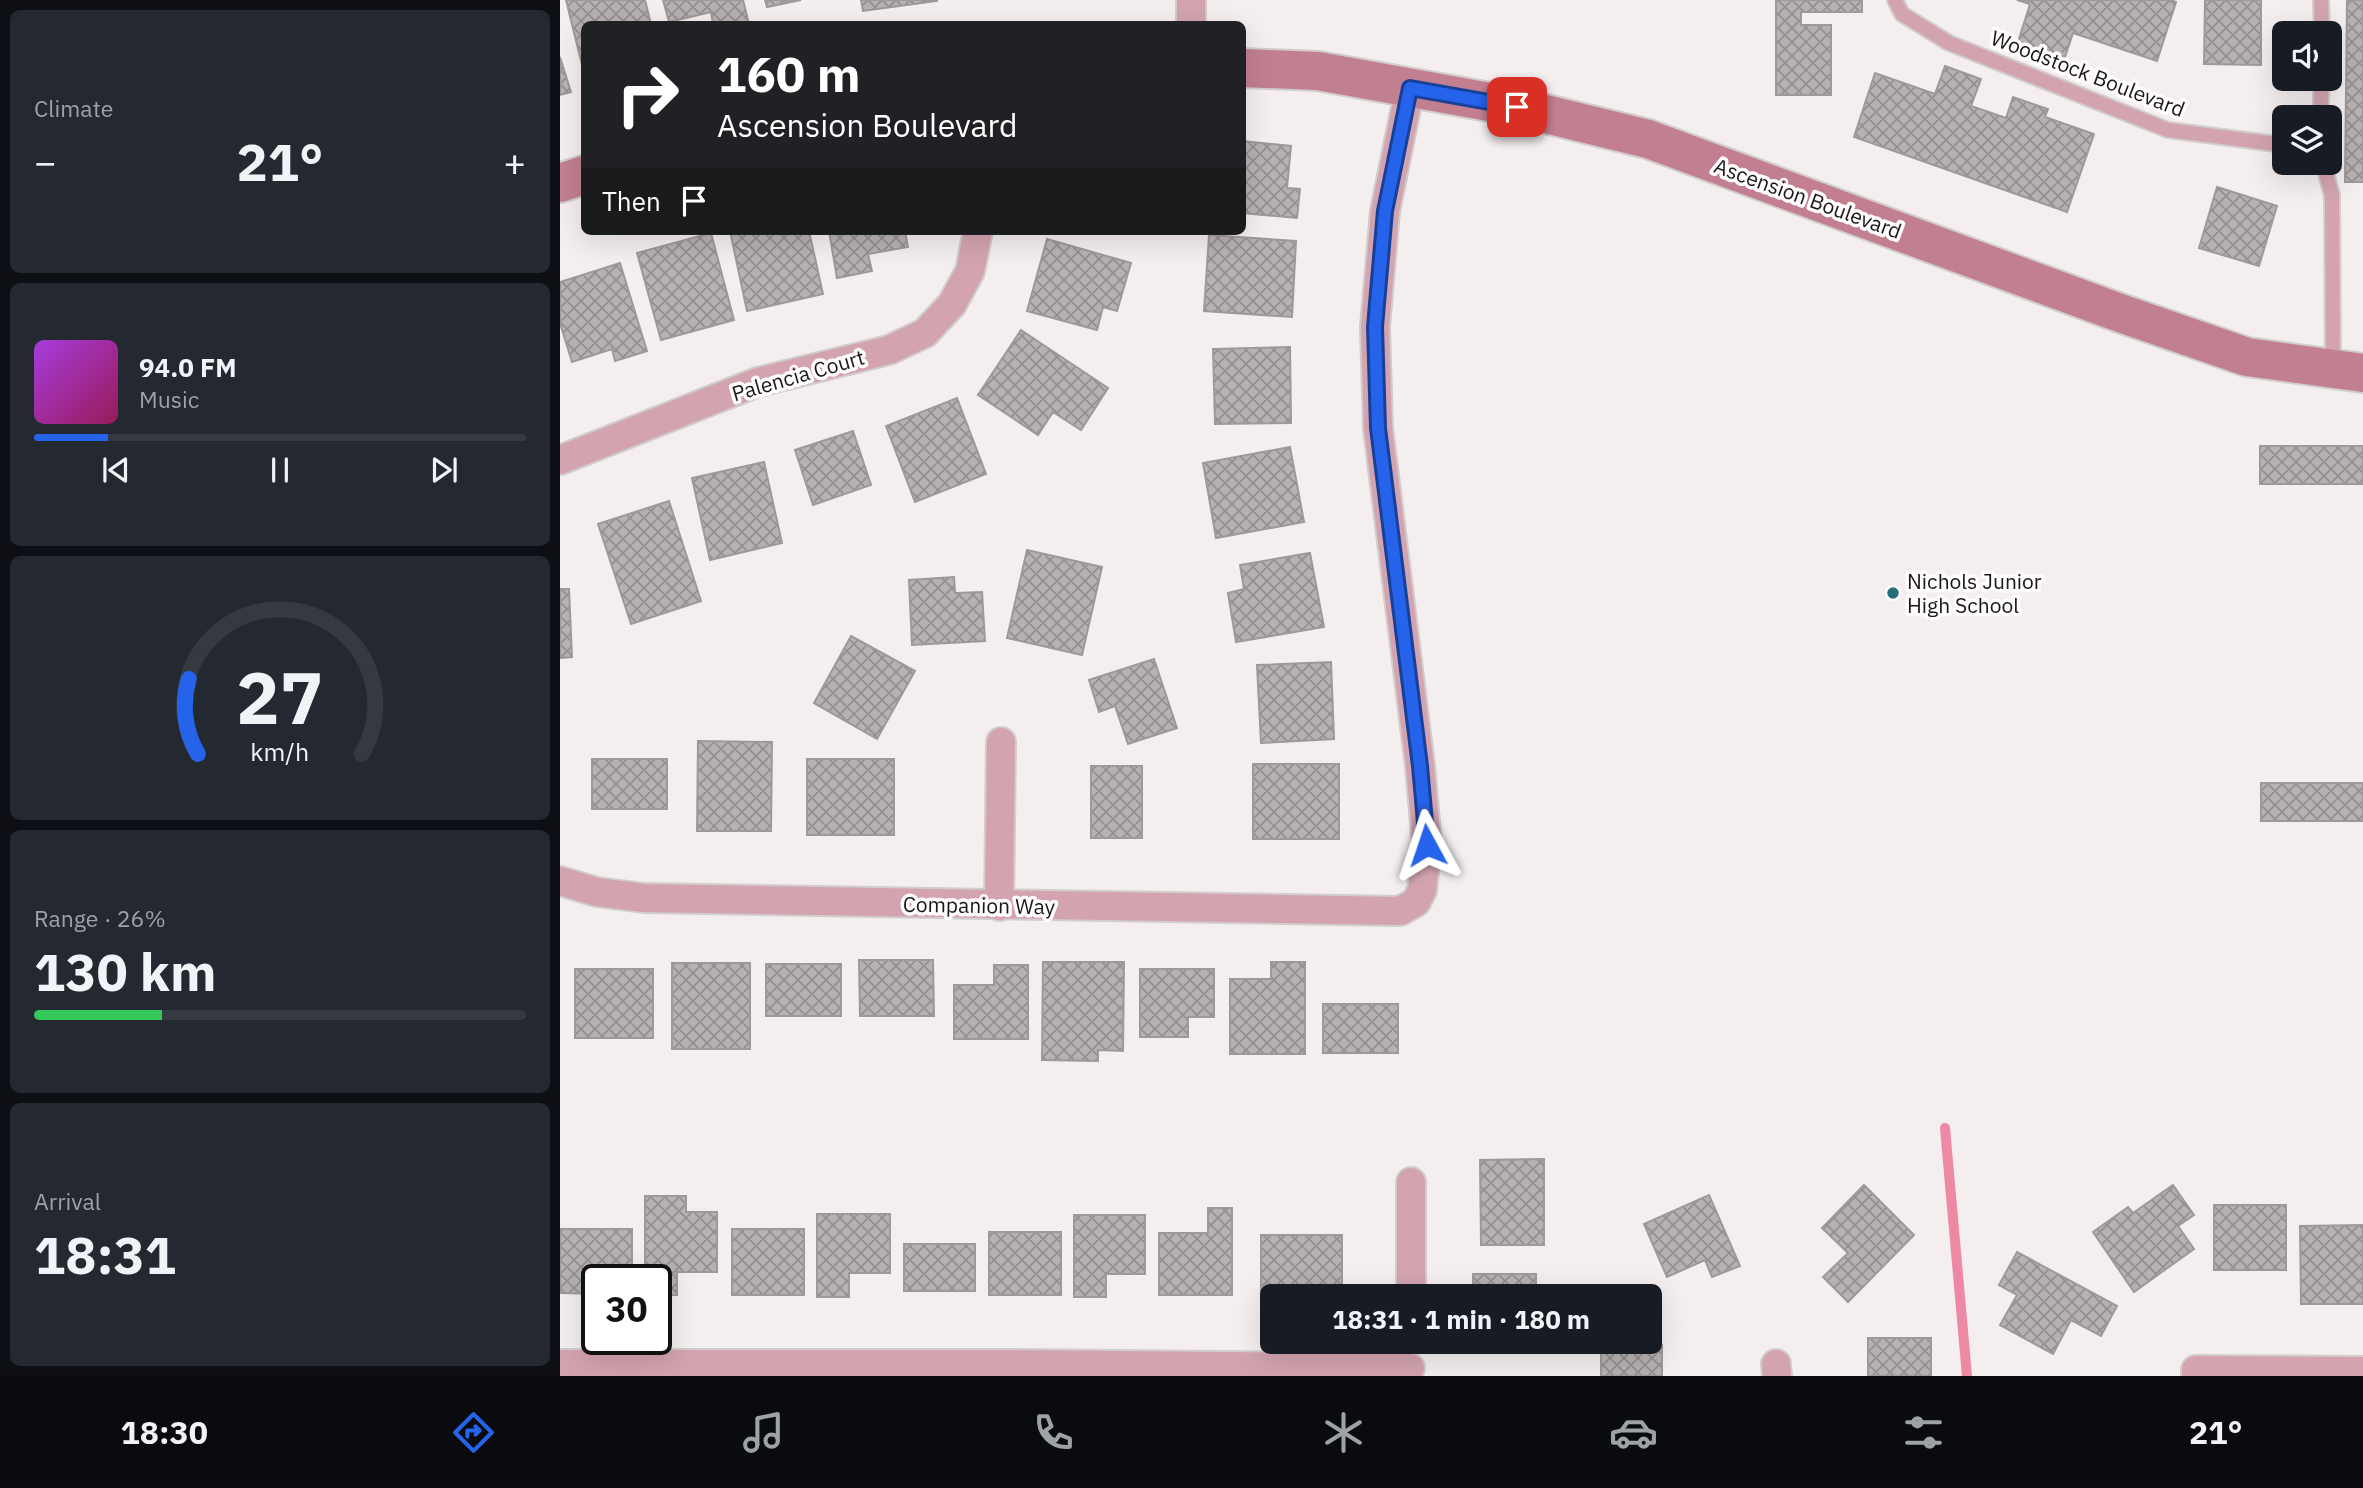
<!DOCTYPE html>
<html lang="en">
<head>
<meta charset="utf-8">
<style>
  body { margin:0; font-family:"IBM Plex Sans",sans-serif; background:#242831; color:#f1f3f6; height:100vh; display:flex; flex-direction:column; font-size:26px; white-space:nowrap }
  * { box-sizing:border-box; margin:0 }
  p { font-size:23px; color:#9ea1a6 }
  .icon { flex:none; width:38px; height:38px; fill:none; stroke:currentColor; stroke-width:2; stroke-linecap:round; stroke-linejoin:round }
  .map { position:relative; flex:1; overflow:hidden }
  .details { display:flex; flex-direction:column; gap:10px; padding:10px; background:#0d0f14; width:560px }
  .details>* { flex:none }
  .hud { position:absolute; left:21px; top:21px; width:665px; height:214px; border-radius:10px; box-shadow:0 7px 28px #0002; background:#202124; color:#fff; overflow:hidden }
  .tools { position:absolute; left:1712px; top:21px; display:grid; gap:14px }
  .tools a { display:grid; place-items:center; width:70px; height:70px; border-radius:10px; background:#171b24; box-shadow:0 7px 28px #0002; font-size:35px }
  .speed { position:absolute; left:21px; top:1264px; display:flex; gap:14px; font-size:35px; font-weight:700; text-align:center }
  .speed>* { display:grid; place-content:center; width:91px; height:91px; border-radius:50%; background:#171b24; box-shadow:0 7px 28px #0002; line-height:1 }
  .speed .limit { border:4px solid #111; border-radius:10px; background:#fff; color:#111 }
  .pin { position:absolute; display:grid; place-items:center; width:60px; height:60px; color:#fff; margin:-30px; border-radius:14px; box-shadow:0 4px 10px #0006 }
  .me { position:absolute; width:77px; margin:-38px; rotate:355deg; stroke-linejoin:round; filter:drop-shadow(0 0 5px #0008) }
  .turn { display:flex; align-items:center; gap:24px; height:147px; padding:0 21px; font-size:32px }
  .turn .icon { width:91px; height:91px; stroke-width:2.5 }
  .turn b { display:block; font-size:49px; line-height:60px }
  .then { display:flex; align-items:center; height:66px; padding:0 21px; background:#0003; gap:14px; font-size:26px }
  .big { font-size:52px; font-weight:800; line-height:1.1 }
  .details .widget { flex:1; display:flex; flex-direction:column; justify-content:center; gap:10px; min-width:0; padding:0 24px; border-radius:10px; background:#242831 }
  .details .dial { align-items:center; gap:0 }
  .dial svg { height:182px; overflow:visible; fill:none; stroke:#363941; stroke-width:7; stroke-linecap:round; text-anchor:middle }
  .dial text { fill:#f1f3f6; stroke:none }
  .song { display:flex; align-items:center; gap:21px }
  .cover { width:84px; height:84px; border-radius:10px; background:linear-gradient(135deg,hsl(280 70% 55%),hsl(330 70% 35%)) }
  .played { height:7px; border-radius:4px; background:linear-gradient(90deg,#2563eb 15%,#363941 15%) }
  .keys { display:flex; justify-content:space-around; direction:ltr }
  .heat { display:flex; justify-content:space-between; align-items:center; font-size:38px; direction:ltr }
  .charge { height:10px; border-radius:5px; background:linear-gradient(90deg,#34c759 26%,#363941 0) }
  .trip { position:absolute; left:700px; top:1284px; width:402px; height:70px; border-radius:10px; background:#171b24; box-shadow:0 7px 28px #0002; font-weight:800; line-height:70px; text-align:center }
  .dock { display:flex; height:112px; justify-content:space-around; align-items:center; background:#090b0e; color:#9ea1a6 }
  .dock .icon { width:49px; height:49px }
  .dock .active { color:#2563eb }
  .dock b { font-size:32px; color:#f1f3f6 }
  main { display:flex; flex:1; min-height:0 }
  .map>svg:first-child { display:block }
</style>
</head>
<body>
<main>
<section class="details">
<div class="widget"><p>Climate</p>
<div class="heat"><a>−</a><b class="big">21°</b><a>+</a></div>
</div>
<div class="widget">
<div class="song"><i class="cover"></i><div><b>94.0 FM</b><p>Music</p></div></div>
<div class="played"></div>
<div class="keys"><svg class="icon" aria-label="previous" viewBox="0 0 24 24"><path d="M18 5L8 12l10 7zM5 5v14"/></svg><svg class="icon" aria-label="pause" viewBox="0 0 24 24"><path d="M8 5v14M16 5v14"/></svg><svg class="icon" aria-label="next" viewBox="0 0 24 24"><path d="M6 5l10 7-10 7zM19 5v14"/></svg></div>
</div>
<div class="widget dial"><svg viewBox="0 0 100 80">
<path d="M14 69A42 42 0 1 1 86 69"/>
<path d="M14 69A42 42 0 0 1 10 36" stroke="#2563eb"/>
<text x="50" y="56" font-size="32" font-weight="700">27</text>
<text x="50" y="72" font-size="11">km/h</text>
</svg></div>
<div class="widget"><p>Range · 26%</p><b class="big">130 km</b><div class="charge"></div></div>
<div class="widget"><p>Arrival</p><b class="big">18:31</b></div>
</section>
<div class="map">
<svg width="1803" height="1376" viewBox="0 0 1803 1376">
  <defs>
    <pattern id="building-cross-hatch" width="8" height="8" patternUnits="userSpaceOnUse" patternTransform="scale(1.75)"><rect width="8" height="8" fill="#b7b1b2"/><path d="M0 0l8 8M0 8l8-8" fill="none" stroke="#948f90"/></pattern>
  </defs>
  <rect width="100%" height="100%" fill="#f4eeef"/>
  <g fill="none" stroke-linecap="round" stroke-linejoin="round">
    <path stroke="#ee89a4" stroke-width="10" d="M1385,1128L1407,1376"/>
  </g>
  <path fill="url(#building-cross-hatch)" stroke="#9e9899" stroke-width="2" d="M6,0H85L91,24H24V73Z
    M103,0H183L189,24H153L151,12L109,22Z
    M205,0H241L207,7Z
    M301,0H377V1L303,11Z
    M1216,0H1302V12H1241V25H1271V95H1216Z
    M1457,0H1611L1616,2L1597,61L1513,33L1505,57L1458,42L1470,4Z
    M1645,0H1701V65L1644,64Z
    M1787,0H1803V182H1785Z
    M0,57L11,92L0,95Z
    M1385,66L1421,79L1411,106L1446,118L1453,97L1488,109L1485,117L1534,134L1507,212L1294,137L1315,73L1375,94Z
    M682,141L731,146L727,188L740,189L737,218L682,213Z
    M1657,187L1717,206L1699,266L1639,248Z
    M170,231H249L263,294L187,311Z
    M269,231H345L348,247L308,254L312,271L277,278Z
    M151,233L174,320L101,340L77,253Z
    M649,235L736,241L732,317L644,311Z
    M487,239L571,263L557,311L543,307L537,330L467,311Z
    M60,263L87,351L55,361L52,349L12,362L0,323V282Z
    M461,330L548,388L521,430L493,412L478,435L418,395Z
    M730,347L731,423L655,424L653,349Z
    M397,398L426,474L355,502L326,426Z
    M293,431L311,485L253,505L235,450Z
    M1700,446H1803V484H1700Z
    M730,447L744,522L656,538L643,463Z
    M204,462L222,543L150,560L132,478Z
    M109,501L141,601L71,624L38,524Z
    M467,550L542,567L522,655L447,638Z
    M750,553L764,627L676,642L668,593L684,589L680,565Z
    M394,577L395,593L422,592L425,641L352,645L349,580Z
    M0,589H9L12,657L0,658Z
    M291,636L355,671L317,739L254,703Z
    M594,659L617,728L568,744L555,706L539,712L529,680Z
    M771,662L774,739L701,743L697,665Z
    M138,741L212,742L211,831H137Z
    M32,759H107V809H32Z
    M247,759H334V835H247Z
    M693,764H779V839H693Z
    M531,766H582V838H531Z
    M1701,783H1803V821H1701Z
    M299,960H373L374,1016H300Z
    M483,962H564L563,1051L538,1050V1061L482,1060Z
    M711,962H745V1054H670V979H711Z
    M112,963H190V1049H112Z
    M206,964H281V1016H206Z
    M434,965H468V1039H394V985H434Z
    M15,969H93V1038H15Z
    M580,969H654V1017H628V1037H580Z
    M763,1004H838V1053H763Z
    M984,1159V1245H921L920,1160Z
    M1304,1185L1354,1235L1288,1302L1263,1277L1288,1253L1262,1228Z
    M1613,1185L1634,1215L1618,1226L1634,1249L1574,1292L1533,1232L1568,1207L1573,1213Z
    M1149,1195L1180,1266L1152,1277L1145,1260L1107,1277L1084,1224Z
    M85,1196H126V1212H157V1272H117V1295H96V1279H85Z
    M1654,1205H1726V1270H1654Z
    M648,1208H672V1295H599V1233H648Z
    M257,1214H330V1273H289V1297H257Z
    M514,1215H585V1274H546V1297H514Z
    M1803,1225V1304H1741L1740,1226Z
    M0,1229H72V1279H37V1294L0,1293Z
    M172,1229H244V1295H172Z
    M429,1232H501V1295H429Z
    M701,1235H782V1293H701Z
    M344,1244H415V1291H344Z
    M1457,1252L1557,1306L1541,1336L1511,1320L1493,1354L1440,1325L1457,1295L1439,1285Z
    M913,1274H976V1297H913Z
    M1308,1338H1371V1376H1308Z
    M913,1342H976V1346H913Z
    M1041,1345H1102V1376H1041Z"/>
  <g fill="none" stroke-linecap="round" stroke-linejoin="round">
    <defs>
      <path id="lane" d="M1335,0L1342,14L1389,43L1608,130L1724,145
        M1761,0L1762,33
        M1760,117L1762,79
        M1763,163L1772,195L1773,367"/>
      <path id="street" d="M631,24V0
        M0,460L198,382L329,350L365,333L392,304L410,271L418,231
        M0,881L37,892L84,898L840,911L856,902L862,890L867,845L860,766L818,428L815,327L825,211L850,88
        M439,906L441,742
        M851,1297V1182
        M0,1364H453L850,1368
        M1216,1364L1217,1376
        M1636,1376V1370L1803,1371"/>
      <path id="secondary" d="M682,68L758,71L957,107L1088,139L1560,313L1687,357L1803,373
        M0,183L24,175"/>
    </defs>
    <use href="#lane" stroke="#d1cccd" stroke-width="18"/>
    <use href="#street" stroke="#d1cccd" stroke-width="32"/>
    <use href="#secondary" stroke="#d1cccd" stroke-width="42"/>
    <use href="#lane" stroke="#d3a4af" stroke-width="14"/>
    <use href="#street" stroke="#d3a4af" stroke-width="28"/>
    <use href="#secondary" stroke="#c27f90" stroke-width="38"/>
  </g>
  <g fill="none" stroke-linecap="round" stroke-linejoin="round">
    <defs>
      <path id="route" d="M867,845L860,766L818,428L815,327L825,211L850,88L957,107"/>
    </defs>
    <use href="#route" stroke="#184099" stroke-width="18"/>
    <use href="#route" stroke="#2563eb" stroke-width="12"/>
  </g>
  <circle fill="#276e7b" stroke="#fffcfd" stroke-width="2.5" cx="1333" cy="593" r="7"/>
  <g text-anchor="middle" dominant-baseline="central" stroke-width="7" stroke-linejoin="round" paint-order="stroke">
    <g font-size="21" fill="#191718" stroke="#fffcfd">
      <text transform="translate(1528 73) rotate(21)">Woodstock Boulevard</text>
      <text transform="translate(1248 198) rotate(20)">Ascension Boulevard</text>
      <text transform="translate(238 375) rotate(-16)">Palencia Court</text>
      <text transform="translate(419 905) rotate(1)">Companion Way</text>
    </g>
    <g font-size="21" fill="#191718" stroke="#fffcfd" text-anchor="start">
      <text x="1347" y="581">Nichols Junior<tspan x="1347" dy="24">High School</tspan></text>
    </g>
  </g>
</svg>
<div class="tools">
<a><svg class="icon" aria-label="sound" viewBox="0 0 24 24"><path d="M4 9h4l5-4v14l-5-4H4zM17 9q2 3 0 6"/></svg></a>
<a><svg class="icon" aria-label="layers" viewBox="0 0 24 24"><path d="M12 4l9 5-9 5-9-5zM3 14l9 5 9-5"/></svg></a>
</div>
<div class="speed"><div class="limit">30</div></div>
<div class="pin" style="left:957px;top:107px;background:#d93025"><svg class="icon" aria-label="arrive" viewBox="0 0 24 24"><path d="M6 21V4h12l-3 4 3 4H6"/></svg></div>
<svg class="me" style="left:867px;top:845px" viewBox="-20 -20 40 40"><path d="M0-17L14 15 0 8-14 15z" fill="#2563eb" stroke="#fff" stroke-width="4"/></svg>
<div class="trip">18:31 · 1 min · 180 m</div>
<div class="hud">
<div class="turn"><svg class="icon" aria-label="right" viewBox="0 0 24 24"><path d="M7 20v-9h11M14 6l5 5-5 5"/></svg><div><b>160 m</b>Ascension Boulevard</div></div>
<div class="then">Then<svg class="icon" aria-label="arrive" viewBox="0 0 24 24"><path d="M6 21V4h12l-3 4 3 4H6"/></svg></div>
</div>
</div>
</main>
<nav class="dock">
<b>18:30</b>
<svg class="icon active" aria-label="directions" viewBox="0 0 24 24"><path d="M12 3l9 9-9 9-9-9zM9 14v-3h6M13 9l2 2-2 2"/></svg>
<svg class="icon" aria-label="music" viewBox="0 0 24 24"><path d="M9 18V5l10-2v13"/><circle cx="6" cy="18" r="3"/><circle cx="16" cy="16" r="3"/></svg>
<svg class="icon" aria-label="phone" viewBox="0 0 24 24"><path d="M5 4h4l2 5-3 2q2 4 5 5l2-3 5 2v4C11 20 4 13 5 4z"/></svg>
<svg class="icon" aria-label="climate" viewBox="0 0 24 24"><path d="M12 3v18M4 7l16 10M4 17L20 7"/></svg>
<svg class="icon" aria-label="car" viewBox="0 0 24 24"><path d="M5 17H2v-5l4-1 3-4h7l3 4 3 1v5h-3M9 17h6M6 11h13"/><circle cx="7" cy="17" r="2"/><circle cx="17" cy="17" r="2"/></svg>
<svg class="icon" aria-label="filters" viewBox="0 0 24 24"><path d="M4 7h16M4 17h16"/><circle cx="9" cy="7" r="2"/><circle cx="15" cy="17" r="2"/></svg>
<b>21°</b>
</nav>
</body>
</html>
